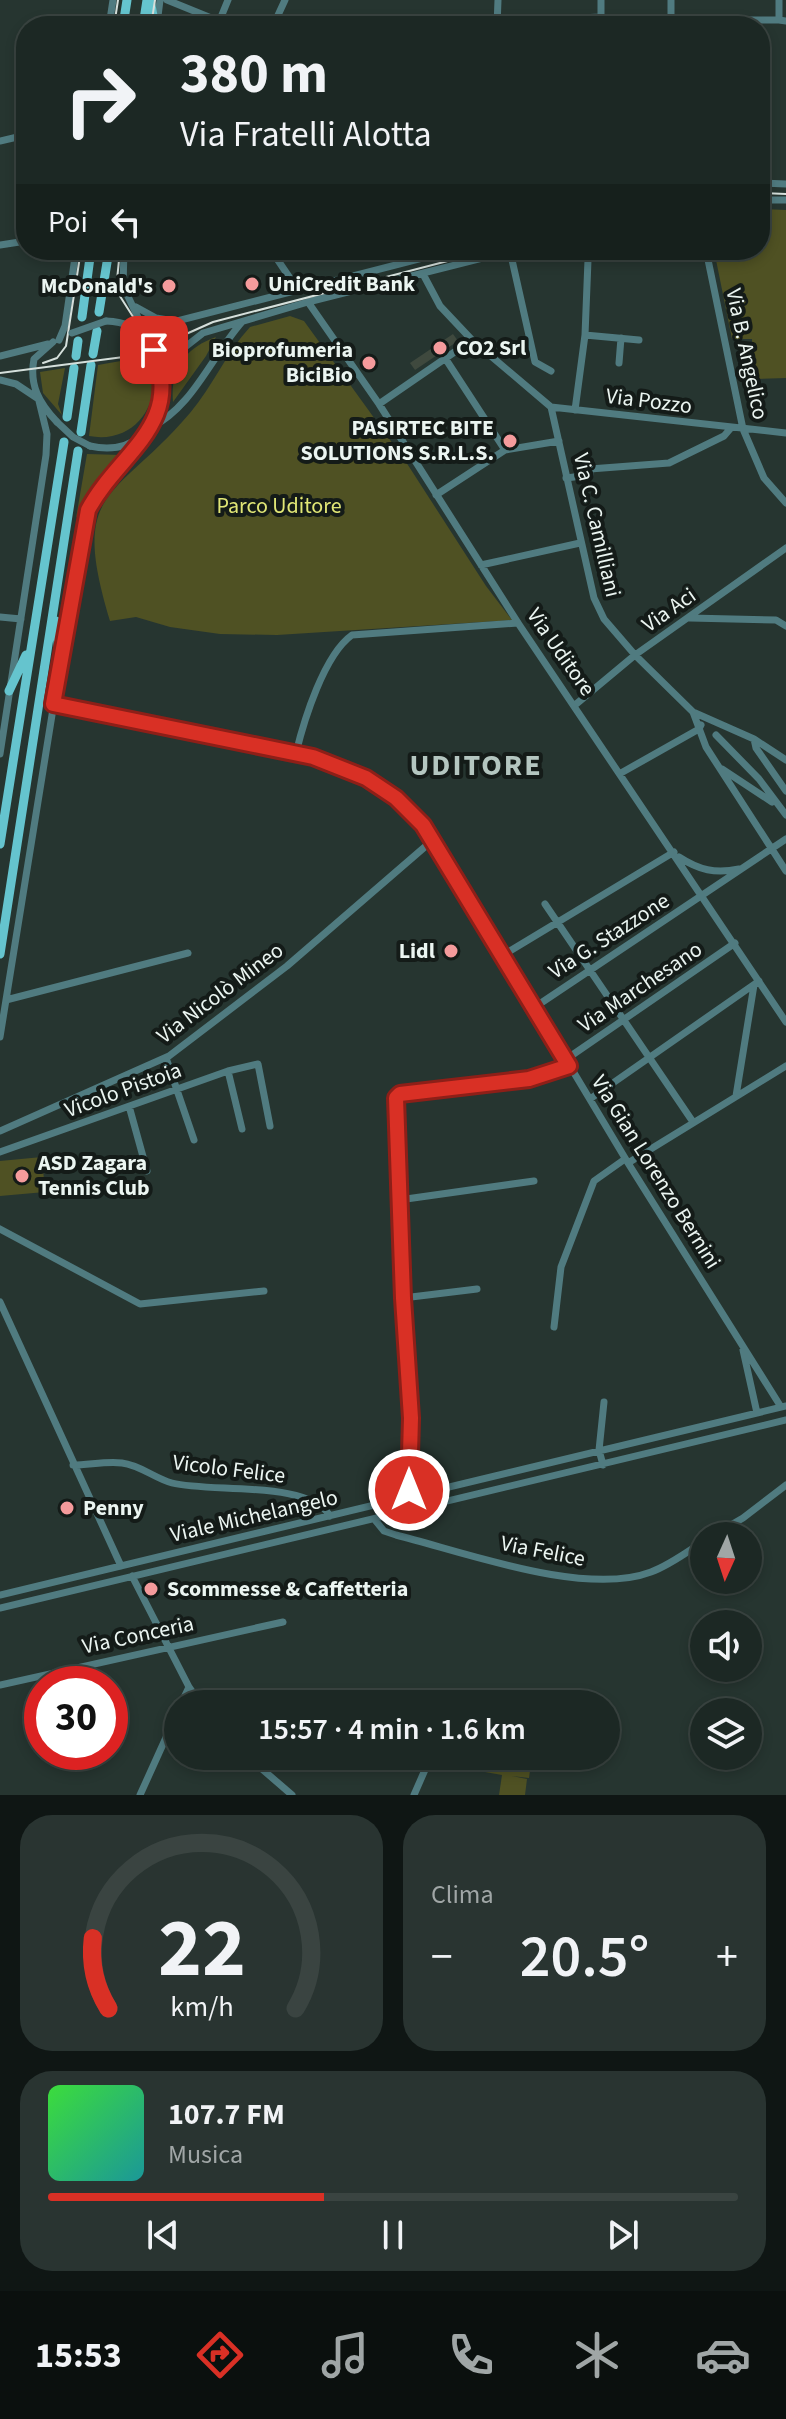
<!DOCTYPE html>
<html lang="it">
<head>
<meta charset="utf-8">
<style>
  body { margin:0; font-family:"Source Sans 3",sans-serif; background:#293431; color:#f1f3f6; height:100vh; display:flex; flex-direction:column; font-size:30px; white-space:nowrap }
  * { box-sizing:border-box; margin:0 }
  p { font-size:26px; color:#a0a6a6 }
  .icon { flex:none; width:44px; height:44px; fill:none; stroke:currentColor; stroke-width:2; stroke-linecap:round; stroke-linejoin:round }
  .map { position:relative; height:1795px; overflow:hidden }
  .sheet { display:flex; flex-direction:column; gap:20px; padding:20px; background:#0f1614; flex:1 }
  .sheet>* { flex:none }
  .top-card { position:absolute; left:16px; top:16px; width:754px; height:244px; border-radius:32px; box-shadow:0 4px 12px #0003,0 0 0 2px #3a4441; background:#1c2824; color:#f1f3f6; overflow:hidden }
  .needle { width:52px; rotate:183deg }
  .controls { position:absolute; left:690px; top:1522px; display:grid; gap:16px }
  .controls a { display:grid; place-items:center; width:72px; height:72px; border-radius:50%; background:#1c2824; box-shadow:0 4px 12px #0003,0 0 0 2px #3a4441; font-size:40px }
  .speed { position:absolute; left:24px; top:1666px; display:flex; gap:16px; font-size:40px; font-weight:700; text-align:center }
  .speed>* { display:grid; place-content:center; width:104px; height:104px; border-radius:50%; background:#1c2824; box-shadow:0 4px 12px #0003,0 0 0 2px #3a4441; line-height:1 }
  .speed .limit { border:12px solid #d22; background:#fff; color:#111 }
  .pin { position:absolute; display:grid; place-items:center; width:68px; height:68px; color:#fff; margin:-34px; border-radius:16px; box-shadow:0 4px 12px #0006 }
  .me { position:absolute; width:88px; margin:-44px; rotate:0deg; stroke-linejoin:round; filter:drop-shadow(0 0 6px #0008) }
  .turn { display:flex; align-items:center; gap:28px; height:168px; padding:0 32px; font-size:36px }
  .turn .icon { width:104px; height:104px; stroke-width:2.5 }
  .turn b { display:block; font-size:56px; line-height:68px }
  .then { display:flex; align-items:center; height:76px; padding:0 32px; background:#0003; gap:16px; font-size:30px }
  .big { font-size:60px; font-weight:600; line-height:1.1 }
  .sheet .card { flex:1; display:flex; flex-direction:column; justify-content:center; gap:12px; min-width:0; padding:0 28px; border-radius:32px; background:#293431 }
  .sheet .dial { align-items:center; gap:0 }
  .dial svg { height:208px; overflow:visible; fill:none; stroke:#3a4441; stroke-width:7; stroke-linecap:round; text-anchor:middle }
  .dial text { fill:#f1f3f6; stroke:none }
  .song { display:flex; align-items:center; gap:24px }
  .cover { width:96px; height:96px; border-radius:12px; background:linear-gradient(135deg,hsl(120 70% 55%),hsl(180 70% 35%)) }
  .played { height:8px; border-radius:4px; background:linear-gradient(90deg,#d93025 40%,#3a4441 40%) }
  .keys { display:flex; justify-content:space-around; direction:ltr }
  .heat { display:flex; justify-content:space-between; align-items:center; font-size:44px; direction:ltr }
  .sheet .tiles { flex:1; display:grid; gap:20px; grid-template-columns:1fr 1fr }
  .card:last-child { grid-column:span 2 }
  .trip { position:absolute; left:164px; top:1690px; width:456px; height:80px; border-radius:40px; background:#1c2824; box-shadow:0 4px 12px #0003,0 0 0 2px #3a4441; font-weight:600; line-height:80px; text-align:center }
  .tabs { display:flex; height:128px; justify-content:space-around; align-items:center; background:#0b100e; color:#a0a6a6 }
  .tabs .icon { width:56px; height:56px }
  .tabs .current { color:#d93025 }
  .tabs b { font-size:36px; color:#f1f3f6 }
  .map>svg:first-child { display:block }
</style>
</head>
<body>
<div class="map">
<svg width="786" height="1795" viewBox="0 0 786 1795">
  <rect width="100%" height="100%" fill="#263530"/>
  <path fill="#4f5123" d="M760,209L786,210V378L753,379L752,339H732L714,250H760Z
    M290,316L304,321L406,462L486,586L512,620L277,635L220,634L170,627L136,617L110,621C69,486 114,502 190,413C213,386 226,353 250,327Z
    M216,337L206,356L173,402C170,369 185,348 216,337Z
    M149,356C166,399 137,445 89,436L98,365Z
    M65,368L58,404L62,415L43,393L40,372Z
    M87,454L121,455L94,484L76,518Z
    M42,1157L45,1192L0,1196V1161Z
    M487,1756H532L529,1778L512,1776L527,1779L525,1795H499L502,1775L485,1772Z"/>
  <path fill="#3f493e" d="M453,334L458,341L415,370L410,363Z"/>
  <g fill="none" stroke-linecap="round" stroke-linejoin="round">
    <path stroke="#507b80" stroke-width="7" d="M167,0L231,26
      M601,0V26
      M671,0V20H779
      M779,0V20L786,21
      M558,19L601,17
      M219,22L228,0
      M157,24L160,0
      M109,26L113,0
      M273,26L285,0
      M497,26L498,0
      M0,141L26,135
      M760,183L786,184
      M760,200H786
      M0,245L26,241
      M124,250L123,286L144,330
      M271,250L298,290
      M706,250L743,429L764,478L786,503
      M510,251L535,362L551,371
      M423,274L440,306L472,340L551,407
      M308,302L379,404L518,623L786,1022
      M136,307L156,318L168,320
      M138,331L454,250
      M585,335L639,340
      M59,340L65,326L76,250
      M53,342L34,359C29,385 39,403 57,422
      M0,356L48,344
      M445,358L505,450
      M619,363L621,338
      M0,380L16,384L37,398
      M163,385L180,351L203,333L308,302L515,250
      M379,404L472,340
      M551,407L594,598L604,619L635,655L693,712L754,739L786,760
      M551,407L786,433
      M575,410L585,335L588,260L590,252L597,250
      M150,428C193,407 211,357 242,322
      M90,446C180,466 187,322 106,321
      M566,478L590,475V469L669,463L724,436L730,429
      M436,495L505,450L559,441
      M481,565L580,543
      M0,617L21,619
      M690,618L776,620L786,626
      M53,704C118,718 185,729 250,745C329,764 381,769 434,839L628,1163L781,1407
      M575,705L635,655L786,548
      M693,712L706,747L786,871
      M716,735L759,779L786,815
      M754,739L756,748L786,791
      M296,753C304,720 324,655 352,635L518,623
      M0,754L46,455L47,434L39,401
      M722,769L772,802
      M621,773L699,729L701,725
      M679,857C699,870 715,874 739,869
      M545,904L693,1122
      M505,954L674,852
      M6,1000L188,953
      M535,1007L786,839
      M0,1037L83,523C98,482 131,468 146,432
      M166,1058L194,1140
      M565,1060L735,943
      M228,1071L242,1129
      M736,1096L754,985
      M590,1099L759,981
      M129,1106L147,1171
      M0,1131L169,1056L287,966L434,839
      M0,1152L228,1071L258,1064L270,1126
      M628,1163L786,1066
      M399,1200L534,1181
      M0,1229L140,1304L264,1291
      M403,1298L477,1289
      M0,1302L121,1566
      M554,1327L561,1267L594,1181L625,1159
      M743,1350L757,1413
      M73,1465C89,1465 106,1461 122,1463C140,1465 154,1478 172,1483C211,1493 309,1480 330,1516
      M603,1465L599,1450L604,1402
      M410,1497L411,1418L402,1293L396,1098L400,1094L424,1090L529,1079L569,1066
      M375,1520L384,1531L396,1535C464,1552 585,1597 651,1572C670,1565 687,1552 704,1541
      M712,1536L743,1518L786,1485
      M132,1576L189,1687L201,1704
      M0,1595L786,1406
      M0,1608L786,1420
      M0,1685L283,1622
      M181,1704L189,1687
      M247,1756L292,1795
      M140,1795L178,1711
      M414,1795L431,1756"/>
    <path stroke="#65c4ce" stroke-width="9" d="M150,0L155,26
      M123,26L127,0
      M143,26L147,0
      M99,312L109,250
      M82,317L91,250
      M93,354L97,331
      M76,356L78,341
      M67,417L74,368
      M81,432L91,365
      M56,621L60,665
      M9,691L26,655
      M0,844L64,442
      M0,954L78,451"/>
    <path stroke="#d5dfdb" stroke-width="2" d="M114,26L118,0
      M151,26L155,0
      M760,193L786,194
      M120,250L116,290L137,323L141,336L136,348L125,355
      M43,363L57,358L66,346L81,250
      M0,373L139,355L213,322L490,250"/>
    <path stroke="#507b80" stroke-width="7" d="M72,333L106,321
      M57,422L73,437L90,446"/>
  </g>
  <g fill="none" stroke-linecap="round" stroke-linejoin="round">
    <defs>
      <path id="route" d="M154,350C184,426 118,453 88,510L53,704L313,757L366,778L396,798L423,825L569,1066L529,1079L400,1094L396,1098L403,1298L411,1418L409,1490"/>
    </defs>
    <use href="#route" stroke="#8d1f18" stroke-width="20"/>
    <use href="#route" stroke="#d93025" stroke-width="14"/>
  </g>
  <g fill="#f59b9c" stroke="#141b18" stroke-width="3">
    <circle cx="252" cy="284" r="8"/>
    <circle cx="169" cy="286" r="8"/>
    <circle cx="440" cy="348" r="8"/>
    <circle cx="369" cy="363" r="8"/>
    <circle cx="510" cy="441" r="8"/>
    <circle cx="451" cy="951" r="8"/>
    <circle cx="22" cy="1176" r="8"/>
    <circle cx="67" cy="1508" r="8"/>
    <circle cx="151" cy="1589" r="8"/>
  </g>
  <g text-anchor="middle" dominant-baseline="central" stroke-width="8" stroke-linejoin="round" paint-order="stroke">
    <g font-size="22" font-weight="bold" fill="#ebf5f1" stroke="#141b18" text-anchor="start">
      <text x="268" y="284">UniCredit Bank</text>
      <text x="153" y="286" text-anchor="end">McDonald's</text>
      <text x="456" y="348">CO2 Srl</text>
      <text x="353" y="350" text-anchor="end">Bioprofumeria<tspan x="353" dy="25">BiciBio</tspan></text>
      <text x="494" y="428" text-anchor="end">PASIRTEC BITE<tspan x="494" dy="25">SOLUTIONS S.R.L.S.</tspan></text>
      <text x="435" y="951" text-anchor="end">Lidl</text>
      <text x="38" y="1163">ASD Zagara<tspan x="38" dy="25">Tennis Club</tspan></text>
      <text x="83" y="1508">Penny</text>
      <text x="167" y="1589">Scommesse &amp; Caffetteria</text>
    </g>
    <g font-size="22" fill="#ebf5f1" stroke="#141b18">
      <text transform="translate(747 354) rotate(78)">Via B. Angelico</text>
      <text transform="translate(649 401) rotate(7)">Via Pozzo</text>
      <text transform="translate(597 525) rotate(77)">Via C. Camilliani</text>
      <text transform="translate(669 610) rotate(-35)">Via Aci</text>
      <text transform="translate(561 652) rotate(55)">Via Uditore</text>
      <text transform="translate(609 936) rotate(-33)">Via G. Stazzone</text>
      <text transform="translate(640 987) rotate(-34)">Via Marchesano</text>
      <text transform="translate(220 993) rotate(-37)">Via Nicolò Mineo</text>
      <text transform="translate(123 1090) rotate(-20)">Vicolo Pistoia</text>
      <text transform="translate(656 1172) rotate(58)">Via Gian Lorenzo Bernini</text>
      <text transform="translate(229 1469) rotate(7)">Vicolo Felice</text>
      <text transform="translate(254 1516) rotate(-13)">Viale Michelangelo</text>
      <text transform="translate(543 1551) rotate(11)">Via Felice</text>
      <text transform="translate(138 1635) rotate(-12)">Via Conceria</text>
    </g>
    <g font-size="22" fill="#e1e776" stroke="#141b18">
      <text x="279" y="506">Parco Uditore</text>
    </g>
    <g font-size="30" font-weight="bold" letter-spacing="2" fill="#b4c6c0" stroke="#141b18">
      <text x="476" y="765">UDITORE</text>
    </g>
  </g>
</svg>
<div class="controls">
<a><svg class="needle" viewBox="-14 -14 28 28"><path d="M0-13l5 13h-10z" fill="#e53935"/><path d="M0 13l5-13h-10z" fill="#a0a6a6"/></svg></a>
<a><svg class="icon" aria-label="sound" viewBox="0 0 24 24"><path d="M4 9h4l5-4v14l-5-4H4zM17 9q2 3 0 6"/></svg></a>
<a><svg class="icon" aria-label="layers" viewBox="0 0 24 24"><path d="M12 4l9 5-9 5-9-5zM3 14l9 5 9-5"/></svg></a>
</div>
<div class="speed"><div class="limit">30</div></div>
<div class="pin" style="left:154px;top:350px;background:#d93025"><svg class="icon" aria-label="arrive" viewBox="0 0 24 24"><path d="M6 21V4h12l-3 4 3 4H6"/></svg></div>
<svg class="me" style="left:409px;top:1490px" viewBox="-20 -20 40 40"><circle r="17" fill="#d93025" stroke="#fff" stroke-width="3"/><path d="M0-11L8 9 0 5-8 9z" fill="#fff"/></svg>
<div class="trip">15:57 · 4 min · 1.6 km</div>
<div class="top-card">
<div class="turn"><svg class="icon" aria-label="right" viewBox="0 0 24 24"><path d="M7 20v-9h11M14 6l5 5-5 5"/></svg><div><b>380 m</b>Via Fratelli Alotta</div></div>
<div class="then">Poi<svg class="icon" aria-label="left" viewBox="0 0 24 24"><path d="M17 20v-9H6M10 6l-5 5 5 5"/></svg></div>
</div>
</div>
<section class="sheet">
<div class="tiles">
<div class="card dial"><svg viewBox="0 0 100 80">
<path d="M14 69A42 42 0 1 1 86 69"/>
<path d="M14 69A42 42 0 0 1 8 42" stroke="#d93025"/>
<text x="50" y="56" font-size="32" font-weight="700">22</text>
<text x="50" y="72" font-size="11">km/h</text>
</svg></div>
<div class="card"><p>Clima</p>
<div class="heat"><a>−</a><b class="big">20.5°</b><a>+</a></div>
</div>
<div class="card">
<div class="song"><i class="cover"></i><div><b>107.7 FM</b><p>Musica</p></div></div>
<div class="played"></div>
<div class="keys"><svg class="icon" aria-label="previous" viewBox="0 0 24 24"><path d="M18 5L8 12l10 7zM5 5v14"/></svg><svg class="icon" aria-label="pause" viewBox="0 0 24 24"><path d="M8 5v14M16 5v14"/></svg><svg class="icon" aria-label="next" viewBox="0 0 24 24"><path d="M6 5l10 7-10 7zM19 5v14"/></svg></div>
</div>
</div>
</section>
<nav class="tabs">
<b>15:53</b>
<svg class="icon current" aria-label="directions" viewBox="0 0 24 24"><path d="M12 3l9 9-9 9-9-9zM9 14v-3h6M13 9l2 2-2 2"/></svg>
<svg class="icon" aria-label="music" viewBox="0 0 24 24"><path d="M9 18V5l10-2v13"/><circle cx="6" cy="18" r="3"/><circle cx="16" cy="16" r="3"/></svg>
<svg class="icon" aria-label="phone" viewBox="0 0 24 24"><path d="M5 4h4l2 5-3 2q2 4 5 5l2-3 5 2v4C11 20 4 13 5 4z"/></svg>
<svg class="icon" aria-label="climate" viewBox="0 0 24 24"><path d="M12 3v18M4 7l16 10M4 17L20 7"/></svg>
<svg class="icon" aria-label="car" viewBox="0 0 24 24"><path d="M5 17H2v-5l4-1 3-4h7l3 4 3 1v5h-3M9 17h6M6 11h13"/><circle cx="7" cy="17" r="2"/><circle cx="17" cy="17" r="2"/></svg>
</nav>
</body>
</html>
